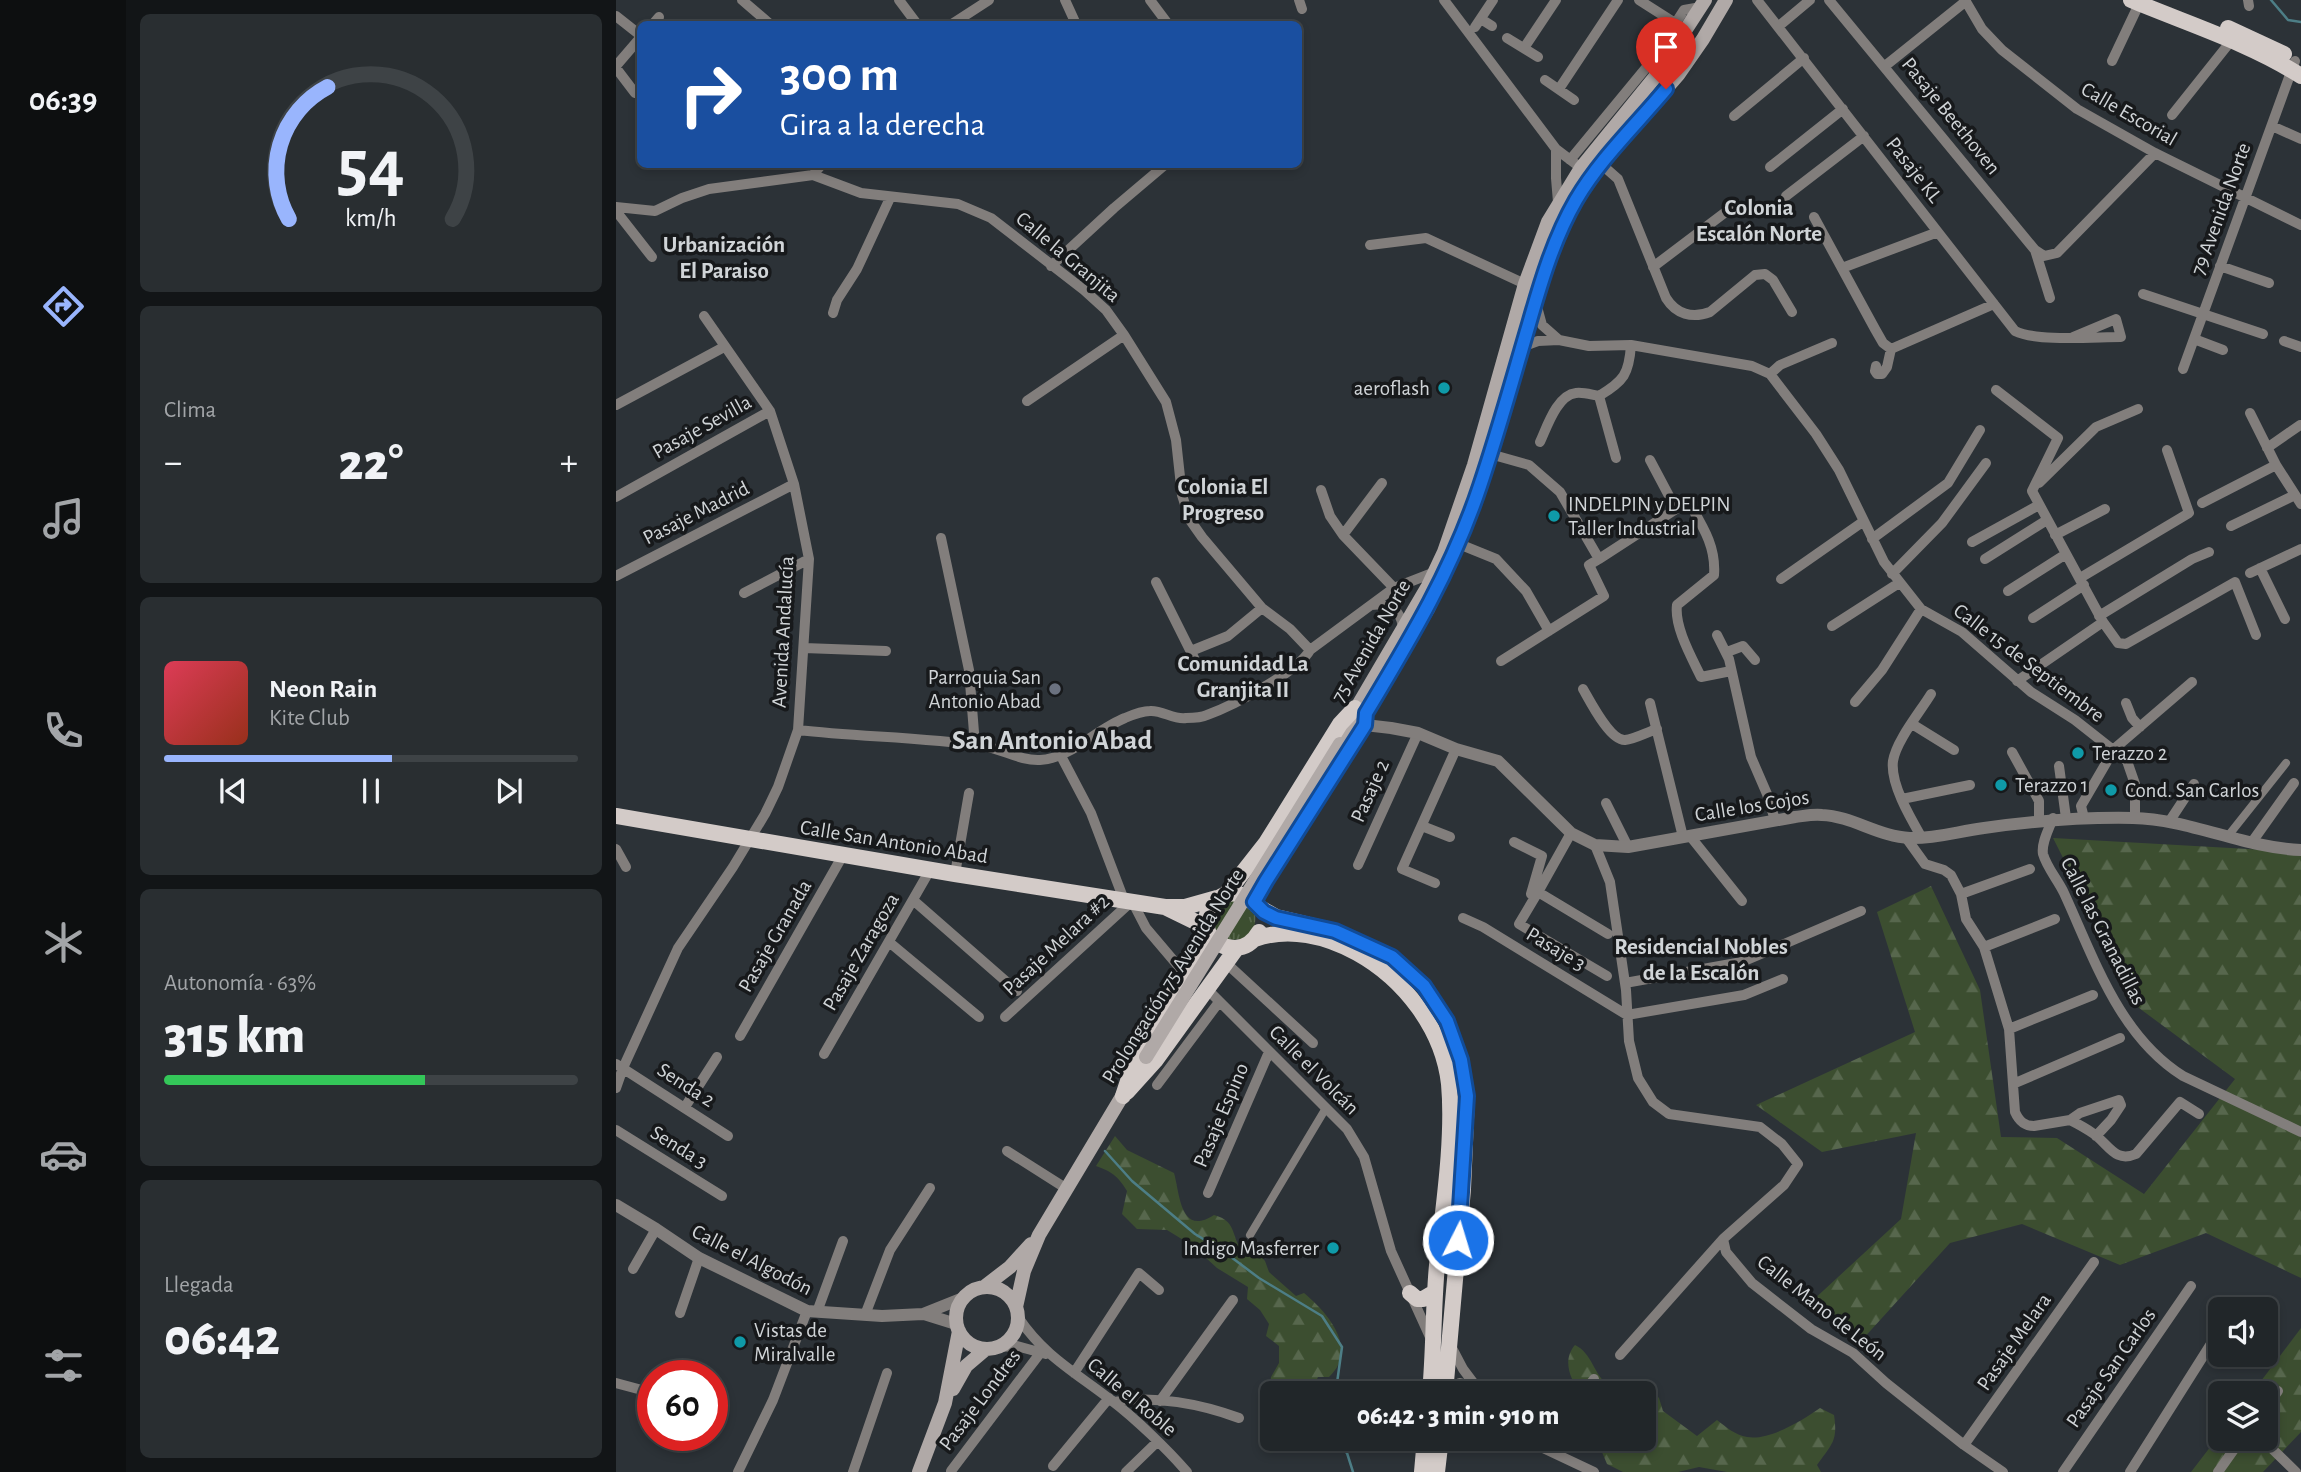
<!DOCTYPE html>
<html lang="es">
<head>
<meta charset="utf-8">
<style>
  body { margin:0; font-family:"Alegreya Sans",sans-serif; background:#292e31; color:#f1f3f6; height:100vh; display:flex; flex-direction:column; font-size:26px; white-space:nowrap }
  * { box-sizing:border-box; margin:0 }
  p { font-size:23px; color:#a2a5a8 }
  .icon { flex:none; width:38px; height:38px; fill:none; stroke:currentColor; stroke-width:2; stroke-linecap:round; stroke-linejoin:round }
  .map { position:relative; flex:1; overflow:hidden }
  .sheet { display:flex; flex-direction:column; gap:14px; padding:14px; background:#121517; width:490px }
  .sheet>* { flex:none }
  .guide { position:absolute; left:21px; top:21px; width:665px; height:147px; border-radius:10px; box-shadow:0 4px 10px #0003,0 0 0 2px #3e4346; background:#1a4fa0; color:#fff; overflow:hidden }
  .tools { position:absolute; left:1592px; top:1297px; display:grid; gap:14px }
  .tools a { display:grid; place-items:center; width:70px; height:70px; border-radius:10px; background:#212629; box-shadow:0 4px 10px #0003,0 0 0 2px #3e4346; font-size:35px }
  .speed { position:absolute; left:21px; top:1360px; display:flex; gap:14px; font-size:35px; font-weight:700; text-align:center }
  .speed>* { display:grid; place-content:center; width:91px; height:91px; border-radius:50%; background:#212629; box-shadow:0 4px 10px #0003,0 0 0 2px #3e4346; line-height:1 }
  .speed .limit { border:10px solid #d22; background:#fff; color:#111 }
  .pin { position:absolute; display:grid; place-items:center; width:60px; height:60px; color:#fff; margin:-72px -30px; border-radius:50% 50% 50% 0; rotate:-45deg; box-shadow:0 0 7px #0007 }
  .pin .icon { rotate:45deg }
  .me { position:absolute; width:77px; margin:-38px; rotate:5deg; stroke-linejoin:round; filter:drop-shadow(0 0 5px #0008) }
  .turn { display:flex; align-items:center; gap:24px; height:147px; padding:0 28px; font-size:32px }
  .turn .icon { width:91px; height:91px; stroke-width:2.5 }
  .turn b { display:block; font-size:49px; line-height:60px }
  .big { font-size:52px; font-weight:800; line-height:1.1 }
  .sheet .card { flex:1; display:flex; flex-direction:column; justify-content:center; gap:10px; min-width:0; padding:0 24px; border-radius:10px; background:#292e31 }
  .sheet .dial { align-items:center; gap:0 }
  .dial svg { height:182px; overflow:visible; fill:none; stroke:#3e4346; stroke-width:7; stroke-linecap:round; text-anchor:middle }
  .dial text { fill:#f1f3f6; stroke:none }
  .song { display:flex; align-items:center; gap:21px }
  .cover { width:84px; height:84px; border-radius:10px; background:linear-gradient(135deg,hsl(350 70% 55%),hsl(10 70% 35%)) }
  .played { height:7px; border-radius:4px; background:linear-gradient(90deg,#99b5fd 55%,#3e4346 55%) }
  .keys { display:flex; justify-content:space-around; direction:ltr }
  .heat { display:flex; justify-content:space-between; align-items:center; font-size:38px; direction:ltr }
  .charge { height:10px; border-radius:5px; background:linear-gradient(90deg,#34c759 63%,#3e4346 0) }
  .trip { position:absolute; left:644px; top:1381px; width:396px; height:70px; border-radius:10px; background:#212629; box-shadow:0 4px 10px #0003,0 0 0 2px #3e4346; font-weight:800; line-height:70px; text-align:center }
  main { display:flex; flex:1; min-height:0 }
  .tab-bar { display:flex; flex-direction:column; width:126px; justify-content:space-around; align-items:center; background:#0d0f10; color:#a2a5a8 }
  .tab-bar .icon { width:49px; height:49px }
  .tab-bar .active { color:#99b5fd }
  .tab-bar b { font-size:32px; color:#f1f3f6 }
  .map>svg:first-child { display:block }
</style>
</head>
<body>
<main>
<nav class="tab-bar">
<b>06:39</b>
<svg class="icon active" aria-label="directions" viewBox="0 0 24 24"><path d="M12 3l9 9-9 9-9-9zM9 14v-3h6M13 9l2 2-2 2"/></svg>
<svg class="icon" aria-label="music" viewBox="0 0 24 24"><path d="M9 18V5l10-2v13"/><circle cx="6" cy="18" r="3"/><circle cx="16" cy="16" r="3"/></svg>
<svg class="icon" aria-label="phone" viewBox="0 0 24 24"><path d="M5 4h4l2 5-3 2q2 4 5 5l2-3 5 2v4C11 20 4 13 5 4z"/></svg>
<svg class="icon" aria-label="climate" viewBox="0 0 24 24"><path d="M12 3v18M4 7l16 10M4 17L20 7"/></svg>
<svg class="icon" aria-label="car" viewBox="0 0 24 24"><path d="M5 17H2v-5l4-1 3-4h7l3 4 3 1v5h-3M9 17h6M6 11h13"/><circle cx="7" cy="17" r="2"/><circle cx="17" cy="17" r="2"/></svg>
<svg class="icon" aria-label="filters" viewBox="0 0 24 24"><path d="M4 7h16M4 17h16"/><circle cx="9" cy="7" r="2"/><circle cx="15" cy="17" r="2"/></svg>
</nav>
<section class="sheet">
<div class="card dial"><svg viewBox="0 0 100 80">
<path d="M14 69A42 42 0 1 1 86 69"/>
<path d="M14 69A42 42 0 0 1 31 11" stroke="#99b5fd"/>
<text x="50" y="56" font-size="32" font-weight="700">54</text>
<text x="50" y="72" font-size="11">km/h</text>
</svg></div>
<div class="card"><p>Clima</p>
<div class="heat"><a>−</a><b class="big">22°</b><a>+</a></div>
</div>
<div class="card">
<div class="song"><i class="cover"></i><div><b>Neon Rain</b><p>Kite Club</p></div></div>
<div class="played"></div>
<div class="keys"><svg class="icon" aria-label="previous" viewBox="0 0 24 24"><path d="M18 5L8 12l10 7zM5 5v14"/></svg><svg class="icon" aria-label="pause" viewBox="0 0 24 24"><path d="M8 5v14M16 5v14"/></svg><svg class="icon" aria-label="next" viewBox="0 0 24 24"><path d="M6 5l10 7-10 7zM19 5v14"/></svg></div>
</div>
<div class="card"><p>Autonomía · 63%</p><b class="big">315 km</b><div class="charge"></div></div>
<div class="card"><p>Llegada</p><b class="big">06:42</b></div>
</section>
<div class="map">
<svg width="1685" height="1472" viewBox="0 0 1685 1472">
  <defs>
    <pattern id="forest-firs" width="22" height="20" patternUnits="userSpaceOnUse" patternTransform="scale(1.75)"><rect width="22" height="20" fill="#3c4e30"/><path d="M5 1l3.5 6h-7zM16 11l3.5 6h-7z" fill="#57674d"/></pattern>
    <pattern id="park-tufts" width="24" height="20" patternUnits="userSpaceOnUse" patternTransform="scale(1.75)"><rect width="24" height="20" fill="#3c4e30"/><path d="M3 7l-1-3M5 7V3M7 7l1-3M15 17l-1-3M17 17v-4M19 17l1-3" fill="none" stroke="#57674d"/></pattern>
  </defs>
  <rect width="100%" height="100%" fill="#2c3237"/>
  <path fill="url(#forest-firs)" d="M1437,838L1685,852V1278L1590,1233L1504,1265L1406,1224L1334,1243L1246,1340L1195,1302L1285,1219L1300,1133L1206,1152L1140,1105L1299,1032L1261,912L1315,886L1364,990L1385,1137L1441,1138L1528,1194L1619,1079L1523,1008Z
    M499,1136L511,1150L558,1173C564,1194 564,1237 598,1215C624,1222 613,1240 630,1254L641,1252L649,1261L653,1272L680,1296L688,1293C712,1313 743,1349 713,1377H702L694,1393H656V1410L652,1402L655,1377L663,1363V1346L650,1336L653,1324L644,1310L631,1299L632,1287L601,1268L577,1246L551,1230L521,1229L506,1214L511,1191C502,1176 495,1171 480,1166Z
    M1685,1328V1432L1647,1472H1575L1605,1433V1438H1650V1393H1636Z
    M959,1345C976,1353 978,1375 992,1385L1007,1384L1017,1379L1031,1386L1043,1398L1047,1411L1081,1436L1101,1420C1110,1427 1119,1435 1131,1437C1153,1441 1187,1420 1204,1408L1218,1415C1222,1441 1216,1444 1201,1465L1205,1472H1111L1083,1467L1062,1472H1007L991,1464L983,1445L984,1439L1027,1438V1393H964C954,1378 946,1360 959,1345Z"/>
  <path fill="url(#park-tufts)" d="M615,897L639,913C642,938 624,944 603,937L594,916Z"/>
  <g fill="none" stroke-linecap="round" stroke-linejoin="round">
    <path stroke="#4d7e86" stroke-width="2.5" d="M1655,0L1672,20L1685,22
      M489,1151L516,1181L579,1234L607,1251L643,1278L706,1316L726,1347L721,1383L716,1393
      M710,1438L731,1453L737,1472"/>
    <path stroke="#827e7c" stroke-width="8" d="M1612,836L1670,763
      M634,1235L710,1108"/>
    <path stroke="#827e7c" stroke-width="10" d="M126,0L154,24
      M283,0L301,24
      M449,0L460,24
      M534,0L552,24
      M683,0L686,9
      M828,0L940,149L965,168
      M1023,0L1059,23
      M1141,0L1399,331C1421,342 1478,337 1505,337L1500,319L1457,337
      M1213,0L1419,250L1428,256L1441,253L1539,153
      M1349,0L1366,29L1386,50L1461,109L1539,153L1685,225
      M1632,0L1633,6
      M0,16L24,35
      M865,19L876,26
      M37,24L43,17
      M336,24L373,0
      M1163,26L1194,0
      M859,27L877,0
      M891,38L922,57
      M908,48L940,0
      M1496,61L1523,4
      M0,66L24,38
      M1269,66L1350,1
      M0,68L19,93
      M929,80L958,100
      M943,89L1002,0
      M1556,115L1615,41
      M1118,116L1188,58
      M1656,126L1685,139
      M940,149V178L942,202
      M954,160L1034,63L1068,10L1085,7
      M985,164L1002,179L1050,298C1060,314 1076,319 1094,312L1139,275L1149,274L1157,280L1176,312
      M1154,167L1227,109
      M197,175L206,164
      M1170,196L1248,136
      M0,207L39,211L66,198L93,189L197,175L245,193L342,204L375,218L468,290L490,310L508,335L550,402L560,440L566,495L574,520L586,537L646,608L674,629L694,650
      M0,211L36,257
      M1198,217L1259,329L1267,343L1275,349
      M754,245L810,238L909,284
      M1419,250L1434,298
      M435,266L498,208L550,164
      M1604,266L1653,283
      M1037,267L1115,208
      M1226,268L1322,232
      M1527,294L1647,334
      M920,303L926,325L943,340
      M217,313L221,300L241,269L274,198
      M1578,339L1607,350
      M1668,341L1685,347
      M906,347L922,341L943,340L973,346L1015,345L1136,366L1154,374L1200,434L1223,470L1268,562L1305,609L1346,632L1415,692L1459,720L1511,761L1519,784V818
      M1275,349L1378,304
      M1260,366L1259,371L1261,374H1266L1271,367L1275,349
      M1567,369L1679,61
      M1154,374L1164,365L1216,343
      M1380,390L1442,438L1416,491
      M983,396L1000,458
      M411,401L508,335
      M0,405L108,347
      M1634,413L1660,465L1685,504
      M924,442C931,427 941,395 960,393C968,392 976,395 983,396C1008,381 1013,374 1015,345
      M1651,448L1684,425
      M874,454L913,465L944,492L983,559L973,565L988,596L885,661
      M1423,483L1480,427L1522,409
      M705,490L714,516L727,535L778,588
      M0,497L154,411
      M1586,503L1660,465
      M1076,508C1089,530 1100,549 1098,575L1061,605C1058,627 1076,658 1085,677L1115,671
      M1615,526L1679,495
      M727,535L766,483
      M1439,535L1489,509
      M325,538L353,670L359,745
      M1256,539L1332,483L1364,430
      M1356,542L1423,505
      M843,544L880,559L910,591L933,631
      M983,559L1060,509L1034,460
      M1369,559L1431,520
      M1644,568L1669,619
      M1634,573L1685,549
      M1276,574L1326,523L1370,463
      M0,576L178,484
      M1464,578L1573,513L1551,450
      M1165,579L1248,521
      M540,582L580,662
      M1392,591L1450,554
      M128,593L193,559
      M755,605C773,603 784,608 787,627
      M1483,616L1576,559L1593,552
      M1417,618L1468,585
      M1487,622L1502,643L1510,644L1619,582L1640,635
      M1216,626L1283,583
      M1101,635L1113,659L1135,757L1151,794L1159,820
      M188,648L270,651
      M575,651L612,636L646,608
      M1111,652L1127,646L1139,660
      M1401,681L1487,622L1416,491
      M967,689C974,701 994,741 1009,740C1019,739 1031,732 1041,729
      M1239,702L1266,670L1305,609
      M1034,703L1067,837
      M1510,703L1516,718L1524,727
      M1296,724L1338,750
      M182,730C243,737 306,737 367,746C387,749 404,761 424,760C453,759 481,729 509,718C516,715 527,711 534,711C546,710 558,720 570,718C577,718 585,718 591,715C616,706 682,672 694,650L778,588L819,572
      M1498,749L1576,682
      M1396,752L1423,801V821
      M445,756L475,813L508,900
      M1443,766L1450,818
      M1286,799L1354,785
      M990,803L1012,847
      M1437,818C1433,829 1425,843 1427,854C1431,868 1442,880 1448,893C1478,958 1503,1036 1567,1076L1685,1132
      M1468,818L1465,806L1493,758
      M1553,822L1578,784
      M806,826L834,837
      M955,833L922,892L992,934
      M1074,836L1126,901
      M1306,838C1295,819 1274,784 1277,761C1280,741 1304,712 1315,694
      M1291,839L1309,864L1328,870L1335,875L1345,894L1350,919L1368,947L1393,1029L1399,1112C1403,1121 1408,1126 1418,1126L1454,1120C1462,1124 1471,1129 1478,1134C1493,1145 1499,1163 1520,1154L1564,1102L1583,1114
      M898,842L926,856L915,894
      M1636,842L1678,783
      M979,845L994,882L1010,990L1013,1041L1022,1078L1037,1102L1053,1114L1144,1127L1166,1144L1182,1164L1168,1185L1107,1239L1110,1252L1136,1283L1195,1329L1237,1353L1270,1383L1348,1445L1387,1472
      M0,849L10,867
      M742,865L802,733
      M339,874L353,793
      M819,883L786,869L840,749
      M922,892L903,924L991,976
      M1345,894L1414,869
      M297,900L401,991
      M847,918L867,927L1011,1015L1128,995L1167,979
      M273,942L363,1017
      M1368,947L1439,919
      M609,962L697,1043
      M1009,983L1126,962L1245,911
      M591,989L731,1129L748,1157L775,1251L814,1337
      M389,1017L516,901L530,928L569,974
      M1393,1029L1477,995
      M124,1036L227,855
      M208,1054L314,870
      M0,1064L112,1136
      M1397,1084L1504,1038
      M541,1085L603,1002
      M0,1088L7,1068L62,948L117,867L149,814L162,787L182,730L193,559L178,484L154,411L88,316
      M69,1107L101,1057
      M1454,1120L1464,1113L1503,1100L1505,1105L1495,1120L1480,1136
      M0,1130L106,1196
      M391,1151L451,1189
      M592,1193L653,1052
      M17,1269L40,1229
      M201,1312L227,1241
      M64,1313L83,1258
      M249,1315L274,1250L314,1188
      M402,1317C428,1356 459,1372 495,1400C519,1418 552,1450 571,1472
      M383,1347L401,1346L430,1354
      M836,1348L847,1369L865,1393
      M1004,1355L1107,1239
      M458,1373L523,1273L543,1290
      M0,1383L37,1393
      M830,1393L833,1389L844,1383L861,1387
      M967,1393L978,1379
      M544,1401L617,1300
      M498,1402C539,1395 585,1404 623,1418
      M1650,1407L1662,1391
      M906,1438L978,1472
      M1645,1438L1680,1472
      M1348,1445L1478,1262
      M437,1466L493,1398
      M335,1471L425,1352
      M122,1472L157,1400L191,1311
      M237,1472L271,1373
      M510,1472L541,1442
      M1447,1472L1575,1286
      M1514,1472L1605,1328
      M1602,1472L1626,1438"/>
    <path stroke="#827e7c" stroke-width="12" d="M749,725L775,728L802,733L840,749L882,761L955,833L979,845L1012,847L1179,817C1188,816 1197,814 1206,815C1236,816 1263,837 1294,838C1319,839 1343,831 1368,828C1418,821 1466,817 1517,818C1574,819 1628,848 1685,850
      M0,1205L40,1229L83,1258L191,1311L266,1316L307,1314L347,1298
      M308,1314L340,1324"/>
    <path stroke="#b0a9a7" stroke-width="14" d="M734,719L812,586L828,552L858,465L909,284L932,222L965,168L1039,77L1089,0
      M724,744L750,713L812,609L849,529L866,483L919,302L934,258L959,201L985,164L1062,75L1087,39L1110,0
      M368,1287L394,1267L415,1244
      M340 1318a31 31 0 1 1 62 0a31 31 0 1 1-62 0Z
      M400,1307L408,1271L423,1235L511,1088
      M337,1389L350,1366L370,1349
      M303,1472L329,1403L343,1331"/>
    <path stroke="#d3cbc8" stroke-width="16" d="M1515,0C1572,24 1633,43 1685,76
      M1612,28L1668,54
      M0,816L339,874L549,907H569L601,898
      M610,894L650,843L724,724L739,708
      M638,902L650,881L749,725L750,713
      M641,906L660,917L719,931L776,957L808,986L831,1021L845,1060L851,1096L847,1189L829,1393
      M551,908L590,927
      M593,934C608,953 631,953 643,932
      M639,939C673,927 710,936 741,953C788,979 827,1029 833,1084C838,1139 827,1209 821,1265C817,1308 818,1350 814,1393
      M511,1092L539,1061L620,949
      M507,1096L522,1051L593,934C580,903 616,879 639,904
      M794,1293L801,1299H807L819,1292
      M806,1472L809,1438
      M821,1472L825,1438"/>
    <path stroke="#b0a9a7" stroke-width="14" d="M530,1057L724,744"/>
  </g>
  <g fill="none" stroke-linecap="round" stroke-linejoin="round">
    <defs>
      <path id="route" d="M842,1240L851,1096L845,1060L831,1021L808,986L776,957L719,931L660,918L648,912L638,902L650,881L749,725L750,713C795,638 836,570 864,486C882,433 897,378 913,324C925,282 938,238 960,200C984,159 1019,126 1050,89"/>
    </defs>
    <use href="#route" stroke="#114b97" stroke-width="18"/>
    <use href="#route" stroke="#1a73e8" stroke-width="12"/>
  </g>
  <g fill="#0f9aa8" stroke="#17191b" stroke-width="2.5">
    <circle cx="828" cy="388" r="7"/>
    <circle cx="938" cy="516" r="7"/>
    <circle cx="1462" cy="753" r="7"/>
    <circle cx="1385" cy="785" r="7"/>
    <circle cx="1495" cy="790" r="7"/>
    <circle cx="717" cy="1248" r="7"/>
    <circle cx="124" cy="1342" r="7"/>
  </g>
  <circle fill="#6b7280" stroke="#17191b" stroke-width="2.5" cx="439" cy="689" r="7"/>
  <g text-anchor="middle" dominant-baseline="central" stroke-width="7" stroke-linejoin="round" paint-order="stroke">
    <g font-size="21" fill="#d0d4d7" stroke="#17191b">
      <text transform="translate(1513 114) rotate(30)">Calle Escorial</text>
      <text transform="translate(1335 116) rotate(51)">Pasaje Beethoven</text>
      <text transform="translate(1298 170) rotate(52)">Pasaje KL</text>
      <text transform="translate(1605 209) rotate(-70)">79 Avenida Norte</text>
      <text transform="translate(452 257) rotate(40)">Calle la Granjita</text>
      <text transform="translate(86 427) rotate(-29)">Pasaje Sevilla</text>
      <text transform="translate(80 513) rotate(-27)">Pasaje Madrid</text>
      <text transform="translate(167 632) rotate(-87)">Avenida Andalucía</text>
      <text transform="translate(755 641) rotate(-60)">75 Avenida Norte</text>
      <text transform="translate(1413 663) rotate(37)">Calle 15 de Septiembre</text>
      <text transform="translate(754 791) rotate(-66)">Pasaje 2</text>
      <text transform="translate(1136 806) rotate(-9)">Calle los Cojos</text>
      <text transform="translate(278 842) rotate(9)">Calle San Antonio Abad</text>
      <text transform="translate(1487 931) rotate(63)">Calle las Granadillas</text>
      <text transform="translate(159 936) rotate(-60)">Pasaje Granada</text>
      <text transform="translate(440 945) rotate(-43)">Pasaje Melara #2</text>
      <text transform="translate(940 949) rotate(31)">Pasaje 3</text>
      <text transform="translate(245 952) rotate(-60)">Pasaje Zaragoza</text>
      <text transform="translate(557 976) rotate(-58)">Prolongación 75 Avenida Norte</text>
      <text transform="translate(698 1070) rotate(45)">Calle el Volcán</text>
      <text transform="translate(70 1085) rotate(33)">Senda 2</text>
      <text transform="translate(605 1115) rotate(-67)">Pasaje Espino</text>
      <text transform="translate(63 1147) rotate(32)">Senda 3</text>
      <text transform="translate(136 1260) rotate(27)">Calle el Algodón</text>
      <text transform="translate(1206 1308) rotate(38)">Calle Mano de León</text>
      <text transform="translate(1398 1342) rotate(-55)">Pasaje Melara</text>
      <text transform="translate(1495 1368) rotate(-55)">Pasaje San Carlos</text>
      <text transform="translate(516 1397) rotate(40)">Calle el Roble</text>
      <text transform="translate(364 1400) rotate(-53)">Pasaje Londres</text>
    </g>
    <g font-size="21" fill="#d0d4d7" stroke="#17191b" text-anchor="start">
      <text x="814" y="388" text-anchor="end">aeroflash</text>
      <text x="952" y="504">INDELPIN y DELPIN<tspan x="952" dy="24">Taller Industrial</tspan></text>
      <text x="425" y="677" text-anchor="end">Parroquia San<tspan x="425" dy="24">Antonio Abad</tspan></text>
      <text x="1476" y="753">Terazzo 2</text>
      <text x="1399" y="785">Terazzo 1</text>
      <text x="1509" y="790">Cond. San Carlos</text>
      <text x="703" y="1248" text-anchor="end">Indigo Masferrer</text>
      <text x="138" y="1330">Vistas de<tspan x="138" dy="24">Miralvalle</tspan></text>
    </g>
    <g font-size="23" font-weight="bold" fill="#d0d4d7" stroke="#17191b">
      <text x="1143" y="208">Colonia<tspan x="1143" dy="26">Escalón Norte</tspan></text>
      <text x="108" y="245">Urbanización<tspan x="108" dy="26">El Paraiso</tspan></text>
      <text x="607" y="487">Colonia El<tspan x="607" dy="26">Progreso</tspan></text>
      <text x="627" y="664">Comunidad La<tspan x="627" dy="26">Granjita II</tspan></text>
      <text x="1085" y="947">Residencial Nobles<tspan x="1085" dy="26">de la Escalón</tspan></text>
    </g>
    <g font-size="28" font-weight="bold" fill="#d0d4d7" stroke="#17191b">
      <text x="436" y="741">San Antonio Abad</text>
    </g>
  </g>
</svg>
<div class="tools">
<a><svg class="icon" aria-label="sound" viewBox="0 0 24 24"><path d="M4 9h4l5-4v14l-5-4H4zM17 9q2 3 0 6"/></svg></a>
<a><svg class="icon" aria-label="layers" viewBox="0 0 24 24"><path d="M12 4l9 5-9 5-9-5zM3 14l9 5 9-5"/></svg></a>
</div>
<div class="speed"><div class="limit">60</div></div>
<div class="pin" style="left:1050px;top:89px;background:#d93025"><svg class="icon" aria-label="arrive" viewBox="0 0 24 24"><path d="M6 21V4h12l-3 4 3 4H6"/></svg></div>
<svg class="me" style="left:842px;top:1240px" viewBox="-20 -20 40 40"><circle r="17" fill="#1a73e8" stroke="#fff" stroke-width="3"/><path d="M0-11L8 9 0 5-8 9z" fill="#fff"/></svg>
<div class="trip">06:42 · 3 min · 910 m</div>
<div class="guide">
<div class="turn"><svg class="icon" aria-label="right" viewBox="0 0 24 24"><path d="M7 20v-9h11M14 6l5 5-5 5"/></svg><div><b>300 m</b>Gira a la derecha</div></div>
</div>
</div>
</main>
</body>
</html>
